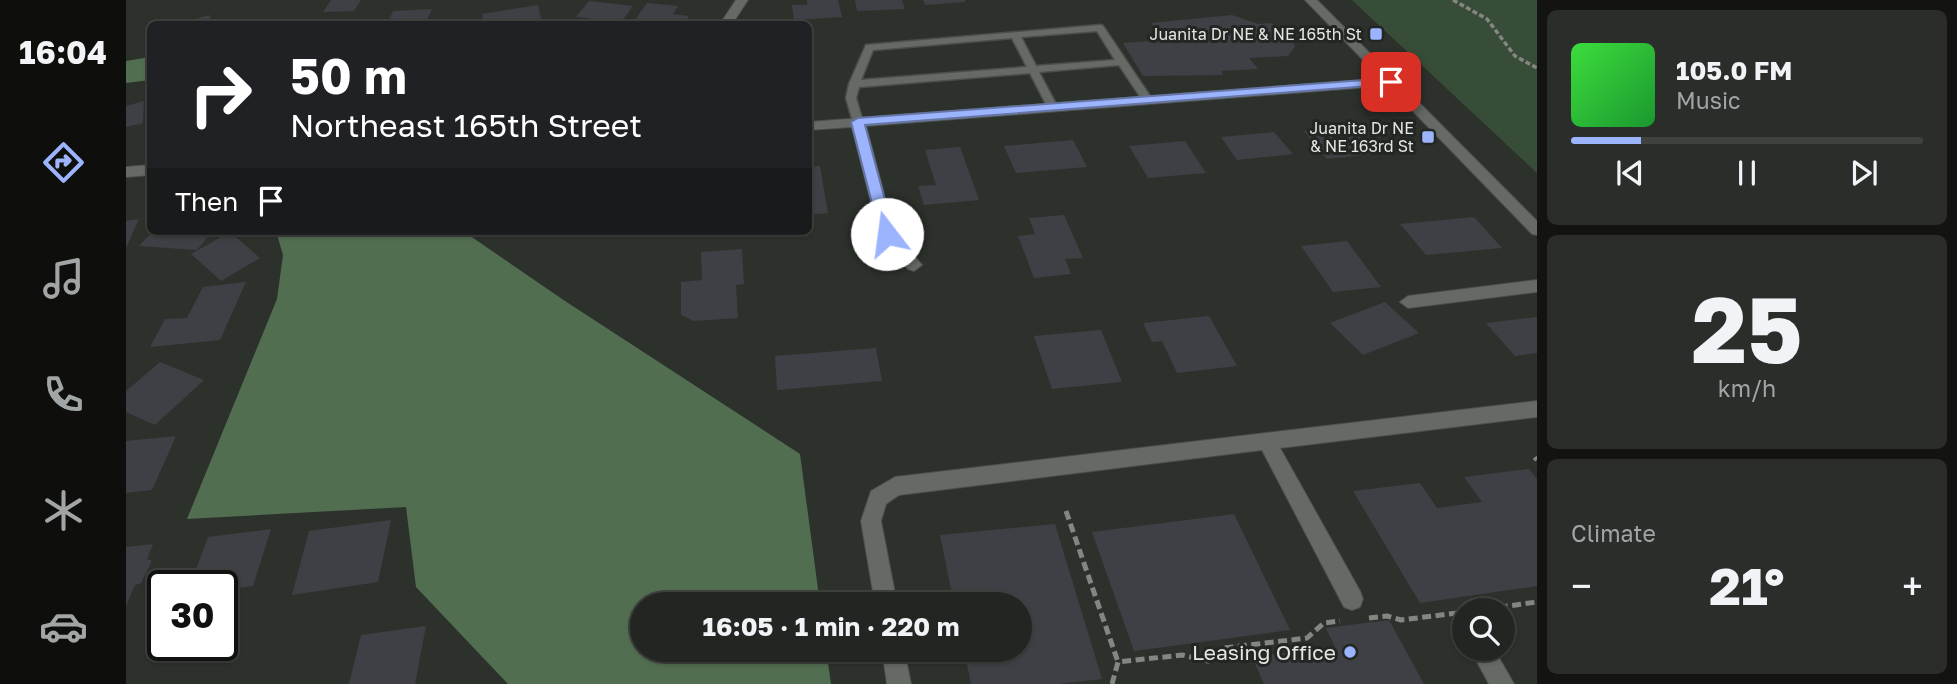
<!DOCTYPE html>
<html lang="en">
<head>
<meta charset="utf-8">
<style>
  body { margin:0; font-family:"Golos Text",sans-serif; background:#2a2d2a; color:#f1f3f6; height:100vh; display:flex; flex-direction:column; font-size:26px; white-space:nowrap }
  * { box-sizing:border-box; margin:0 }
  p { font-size:23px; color:#a2a5a5 }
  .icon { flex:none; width:38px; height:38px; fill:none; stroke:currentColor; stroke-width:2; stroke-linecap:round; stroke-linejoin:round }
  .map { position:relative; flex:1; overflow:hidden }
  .details { display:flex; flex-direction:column; gap:10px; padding:10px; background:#131412; width:420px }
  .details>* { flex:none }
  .top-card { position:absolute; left:21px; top:21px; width:665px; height:214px; border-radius:10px; box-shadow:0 2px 5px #0004,0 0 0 2px #3f423f; background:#202124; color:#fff; overflow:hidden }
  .tools { position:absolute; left:1326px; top:598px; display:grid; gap:14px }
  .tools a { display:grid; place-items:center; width:63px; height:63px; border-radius:50%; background:#222521; box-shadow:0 2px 5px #0004,0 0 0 2px #3f423f; font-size:35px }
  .speed { position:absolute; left:21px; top:570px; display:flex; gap:14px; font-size:35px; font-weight:700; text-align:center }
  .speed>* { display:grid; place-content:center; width:91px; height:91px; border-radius:50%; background:#222521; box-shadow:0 2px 5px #0004,0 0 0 2px #3f423f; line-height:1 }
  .speed .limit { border:4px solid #111; border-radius:10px; background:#fff; color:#111 }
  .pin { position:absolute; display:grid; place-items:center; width:60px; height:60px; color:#fff; margin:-30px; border-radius:14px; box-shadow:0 4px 10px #0006 }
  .me { position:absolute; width:77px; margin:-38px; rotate:345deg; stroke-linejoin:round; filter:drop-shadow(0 0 5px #0008) }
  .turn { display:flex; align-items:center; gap:24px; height:147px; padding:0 28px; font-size:32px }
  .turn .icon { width:91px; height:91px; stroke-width:2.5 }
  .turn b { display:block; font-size:49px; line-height:60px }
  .then { display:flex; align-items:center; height:66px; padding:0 28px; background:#0003; gap:14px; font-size:26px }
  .big { font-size:52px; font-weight:700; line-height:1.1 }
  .details .widget { flex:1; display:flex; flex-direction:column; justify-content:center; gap:10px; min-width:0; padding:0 24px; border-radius:10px; background:#2a2d2a }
  .details .dial { align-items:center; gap:0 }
  .dial b { font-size:91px; line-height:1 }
  .song { display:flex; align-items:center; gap:21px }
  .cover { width:84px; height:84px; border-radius:10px; background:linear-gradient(135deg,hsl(120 70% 55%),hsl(130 70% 35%)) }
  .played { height:7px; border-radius:4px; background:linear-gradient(90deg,#9cb4fd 20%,#3f423f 20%) }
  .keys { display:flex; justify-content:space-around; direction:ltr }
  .heat { display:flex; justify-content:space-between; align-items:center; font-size:38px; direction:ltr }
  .trip { position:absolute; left:504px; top:592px; width:402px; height:70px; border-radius:35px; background:#222521; box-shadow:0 2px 5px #0004,0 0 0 2px #3f423f; font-weight:700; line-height:70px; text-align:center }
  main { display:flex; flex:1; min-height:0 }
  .tab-bar { display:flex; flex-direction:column; width:126px; justify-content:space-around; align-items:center; background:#0e0f0d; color:#a2a5a5 }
  .tab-bar .icon { width:49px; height:49px }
  .tab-bar .on { color:#9cb4fd }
  .tab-bar b { font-size:32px; color:#f1f3f6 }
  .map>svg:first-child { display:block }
</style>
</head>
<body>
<main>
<nav class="tab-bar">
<b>16:04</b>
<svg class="icon on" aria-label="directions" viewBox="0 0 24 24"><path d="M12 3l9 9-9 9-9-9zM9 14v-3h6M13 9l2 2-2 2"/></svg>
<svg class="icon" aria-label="music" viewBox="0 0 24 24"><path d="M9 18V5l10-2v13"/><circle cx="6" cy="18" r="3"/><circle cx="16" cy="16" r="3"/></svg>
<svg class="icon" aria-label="phone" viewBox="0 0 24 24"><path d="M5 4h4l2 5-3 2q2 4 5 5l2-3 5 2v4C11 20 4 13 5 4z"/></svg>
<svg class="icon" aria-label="climate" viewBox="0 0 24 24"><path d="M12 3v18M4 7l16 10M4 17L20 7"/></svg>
<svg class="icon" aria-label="car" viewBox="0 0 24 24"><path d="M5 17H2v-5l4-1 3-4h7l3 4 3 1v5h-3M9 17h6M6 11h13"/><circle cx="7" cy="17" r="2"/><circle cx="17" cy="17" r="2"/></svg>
</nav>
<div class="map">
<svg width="1411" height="684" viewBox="0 0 1411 684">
  <rect width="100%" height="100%" fill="#2d312c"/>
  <path fill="#384d37" d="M1226,0H1411V173Z"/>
  <path fill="#526e51" d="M24,57V80L0,83V61Z
    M150,231H337L439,301L674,454L694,604H516V649H700L705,684H382L290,587L280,507L61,519L151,299L157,255Z"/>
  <path fill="#3e4045" d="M205,0H235L228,11L197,12Z
    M681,0H712L716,17L668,20L666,5H681Z
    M729,0H776L779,9L731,11Z
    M797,0H839V2L799,5Z
    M463,1L507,6L495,22L450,17Z
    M521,3L552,6L547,14L563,16L558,24H506Z
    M412,5L416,23L357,24L356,14Z
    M306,9L299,24H261L267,11Z
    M83,15L87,24H53Z
    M1106,15L1132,24L1146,23L1157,36H1164L1169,47L1162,56L1123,58L1132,69L1095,71L1097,75L1017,76L997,43L1037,40L1025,23Z
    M18,101L17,123L0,127V106Z
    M1230,126L1254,153L1201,159L1178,131Z
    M1148,132L1167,154L1111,160L1095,137Z
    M947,140L961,167L890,173L878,146Z
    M1059,141L1080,173L1022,178L1003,146Z
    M834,147L853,200L798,205L792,186L810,185L799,150Z
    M694,166L702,213L682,215V167Z
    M938,215L957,258L939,259L945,274L908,278L892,236L909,234L903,218Z
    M1348,217L1376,248L1300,255L1274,224Z
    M13,219L0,248V221Z
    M27,231H87L71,250L13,246Z
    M104,232L134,258L95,281L65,254Z
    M1221,241L1255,287L1207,292L1175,246Z
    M616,249L618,284L610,285L612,318L568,321L555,315V282L576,280L575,252Z
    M120,282L94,340L24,347L39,319L61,318L77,287Z
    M1259,302L1293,333L1237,355L1204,323Z
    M1083,316L1111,366L1051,373L1036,341L1026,342L1017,323Z
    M1411,317V353L1389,356L1360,323Z
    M975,330L996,382L926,389L908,336Z
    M750,348L756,381L651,390L649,356Z
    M34,362L78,380L29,425L0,412V391Z
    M50,436L26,490L0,493V441Z
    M1403,469L1411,479V586L1294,603L1227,491L1294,483L1311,508L1356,502L1338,477Z
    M1108,514L1164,630L1008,651L966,532Z
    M265,520L252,582L166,595L183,531Z
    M929,524L976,679L932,684H845L838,649H894V604H828L814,535Z
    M145,529L127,586L96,590V586H64L82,537Z
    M27,544L21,559L26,561L15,583L9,585L0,606V547Z
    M1263,620L1298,684H1138L1126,657L1209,647L1200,628Z
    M300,626L289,684H223L235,635Z"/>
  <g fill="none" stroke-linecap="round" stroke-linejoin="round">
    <defs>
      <path id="service" d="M974,25L977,26L1026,99L1025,101H1017L993,65L913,72L931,106L926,109L921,106L904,73L733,87L730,98L737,122L732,125L727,122L720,98L723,84L740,45ZM971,31L989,60L910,66L895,37ZM886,38L901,67L735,80L747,50Z"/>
      <path id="minor" d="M610,0H622L606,24H594Z
        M1265,78L1271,82L1270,85L740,126L768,232L796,265L788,271L782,269L753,234L726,127L682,130V122Z
        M24,165V175L0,177V167Z
        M1411,280V292L1282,308L1274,302L1282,296Z
        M1411,401V417L1154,448L1234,591L1237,599L1234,607L1226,610L1218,607L1136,450L773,495L760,504L755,521L771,604H749L735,521L745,491L769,477Z
        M756,649H778L785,684H761Z
        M1344,649H1368L1388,684H1363Z"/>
      <path id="secondary" d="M1179,0H1191L1411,221V235L1406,234Z"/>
    </defs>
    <use href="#service" stroke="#4b4e4b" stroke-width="3"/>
    <use href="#minor" stroke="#4b4e4b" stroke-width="2"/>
    <use href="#secondary" stroke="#4b4e4b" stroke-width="2"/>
    <path stroke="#838682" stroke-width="3.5" stroke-dasharray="5 2.5" stroke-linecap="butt" d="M1327,0L1361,19L1389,56L1411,68"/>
    <path stroke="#838682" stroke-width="5" stroke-dasharray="9 4.5" stroke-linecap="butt" d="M1409,457L1411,460
      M940,511L992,662
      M1346,611L1411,602
      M1243,618L1261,616L1275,620L1339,612
      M986,684L992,662L1056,655L1082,661L1098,648L1181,638L1198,623L1214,621"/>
    <use href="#service" fill="#666a65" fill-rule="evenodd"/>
    <use href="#minor" fill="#666a65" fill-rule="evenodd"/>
    <use href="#secondary" fill="#666a65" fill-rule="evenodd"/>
  </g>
  <path fill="#9cb4fd" stroke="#6575a4" stroke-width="2" d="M1265,78L1271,82L1269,84L739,125L768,234L761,239L754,234L725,122L732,118Z"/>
  <g fill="#9cb4fd" stroke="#232723" stroke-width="2.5">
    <rect x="1243" y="27" width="14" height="14" rx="3.5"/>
    <rect x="1295" y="130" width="14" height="14" rx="3.5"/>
    <circle cx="1224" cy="652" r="7"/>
  </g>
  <g text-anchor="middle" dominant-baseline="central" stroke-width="6" stroke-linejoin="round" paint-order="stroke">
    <g font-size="16" fill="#e4e6e4" stroke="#232723" text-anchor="end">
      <text x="1236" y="34">Juanita Dr NE &amp; NE 165th St</text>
      <text x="1288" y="128">Juanita Dr NE<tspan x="1288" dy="18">&amp; NE 163rd St</tspan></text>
    </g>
    <g font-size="21" fill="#e4e6e4" stroke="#232723" text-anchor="end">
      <text x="1210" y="652">Leasing Office</text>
    </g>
  </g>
</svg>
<div class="tools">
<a><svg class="icon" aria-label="search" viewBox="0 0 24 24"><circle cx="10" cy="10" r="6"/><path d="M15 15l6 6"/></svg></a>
</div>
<div class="speed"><div class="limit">30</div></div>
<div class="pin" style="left:1265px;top:82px;background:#d93025"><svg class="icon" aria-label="arrive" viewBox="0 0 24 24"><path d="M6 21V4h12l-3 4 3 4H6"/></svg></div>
<svg class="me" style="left:761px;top:234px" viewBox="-20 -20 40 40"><circle r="19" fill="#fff"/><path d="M0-13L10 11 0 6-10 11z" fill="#9cb4fd"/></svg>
<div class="trip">16:05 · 1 min · 220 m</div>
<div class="top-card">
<div class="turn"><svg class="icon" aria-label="right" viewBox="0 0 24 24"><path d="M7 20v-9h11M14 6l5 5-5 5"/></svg><div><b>50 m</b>Northeast 165th Street</div></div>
<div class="then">Then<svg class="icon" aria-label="arrive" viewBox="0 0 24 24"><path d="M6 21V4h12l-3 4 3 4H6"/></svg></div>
</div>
</div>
<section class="details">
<div class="widget">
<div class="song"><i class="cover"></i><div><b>105.0 FM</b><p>Music</p></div></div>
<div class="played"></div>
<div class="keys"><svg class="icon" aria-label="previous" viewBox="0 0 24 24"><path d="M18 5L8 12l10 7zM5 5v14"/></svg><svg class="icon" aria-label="pause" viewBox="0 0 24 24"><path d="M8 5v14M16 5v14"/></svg><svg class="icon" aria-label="next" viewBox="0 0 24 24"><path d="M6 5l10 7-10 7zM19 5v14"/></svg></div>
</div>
<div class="widget dial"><b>25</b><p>km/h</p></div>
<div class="widget"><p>Climate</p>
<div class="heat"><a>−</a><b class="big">21°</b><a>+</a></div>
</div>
</section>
</main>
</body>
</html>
